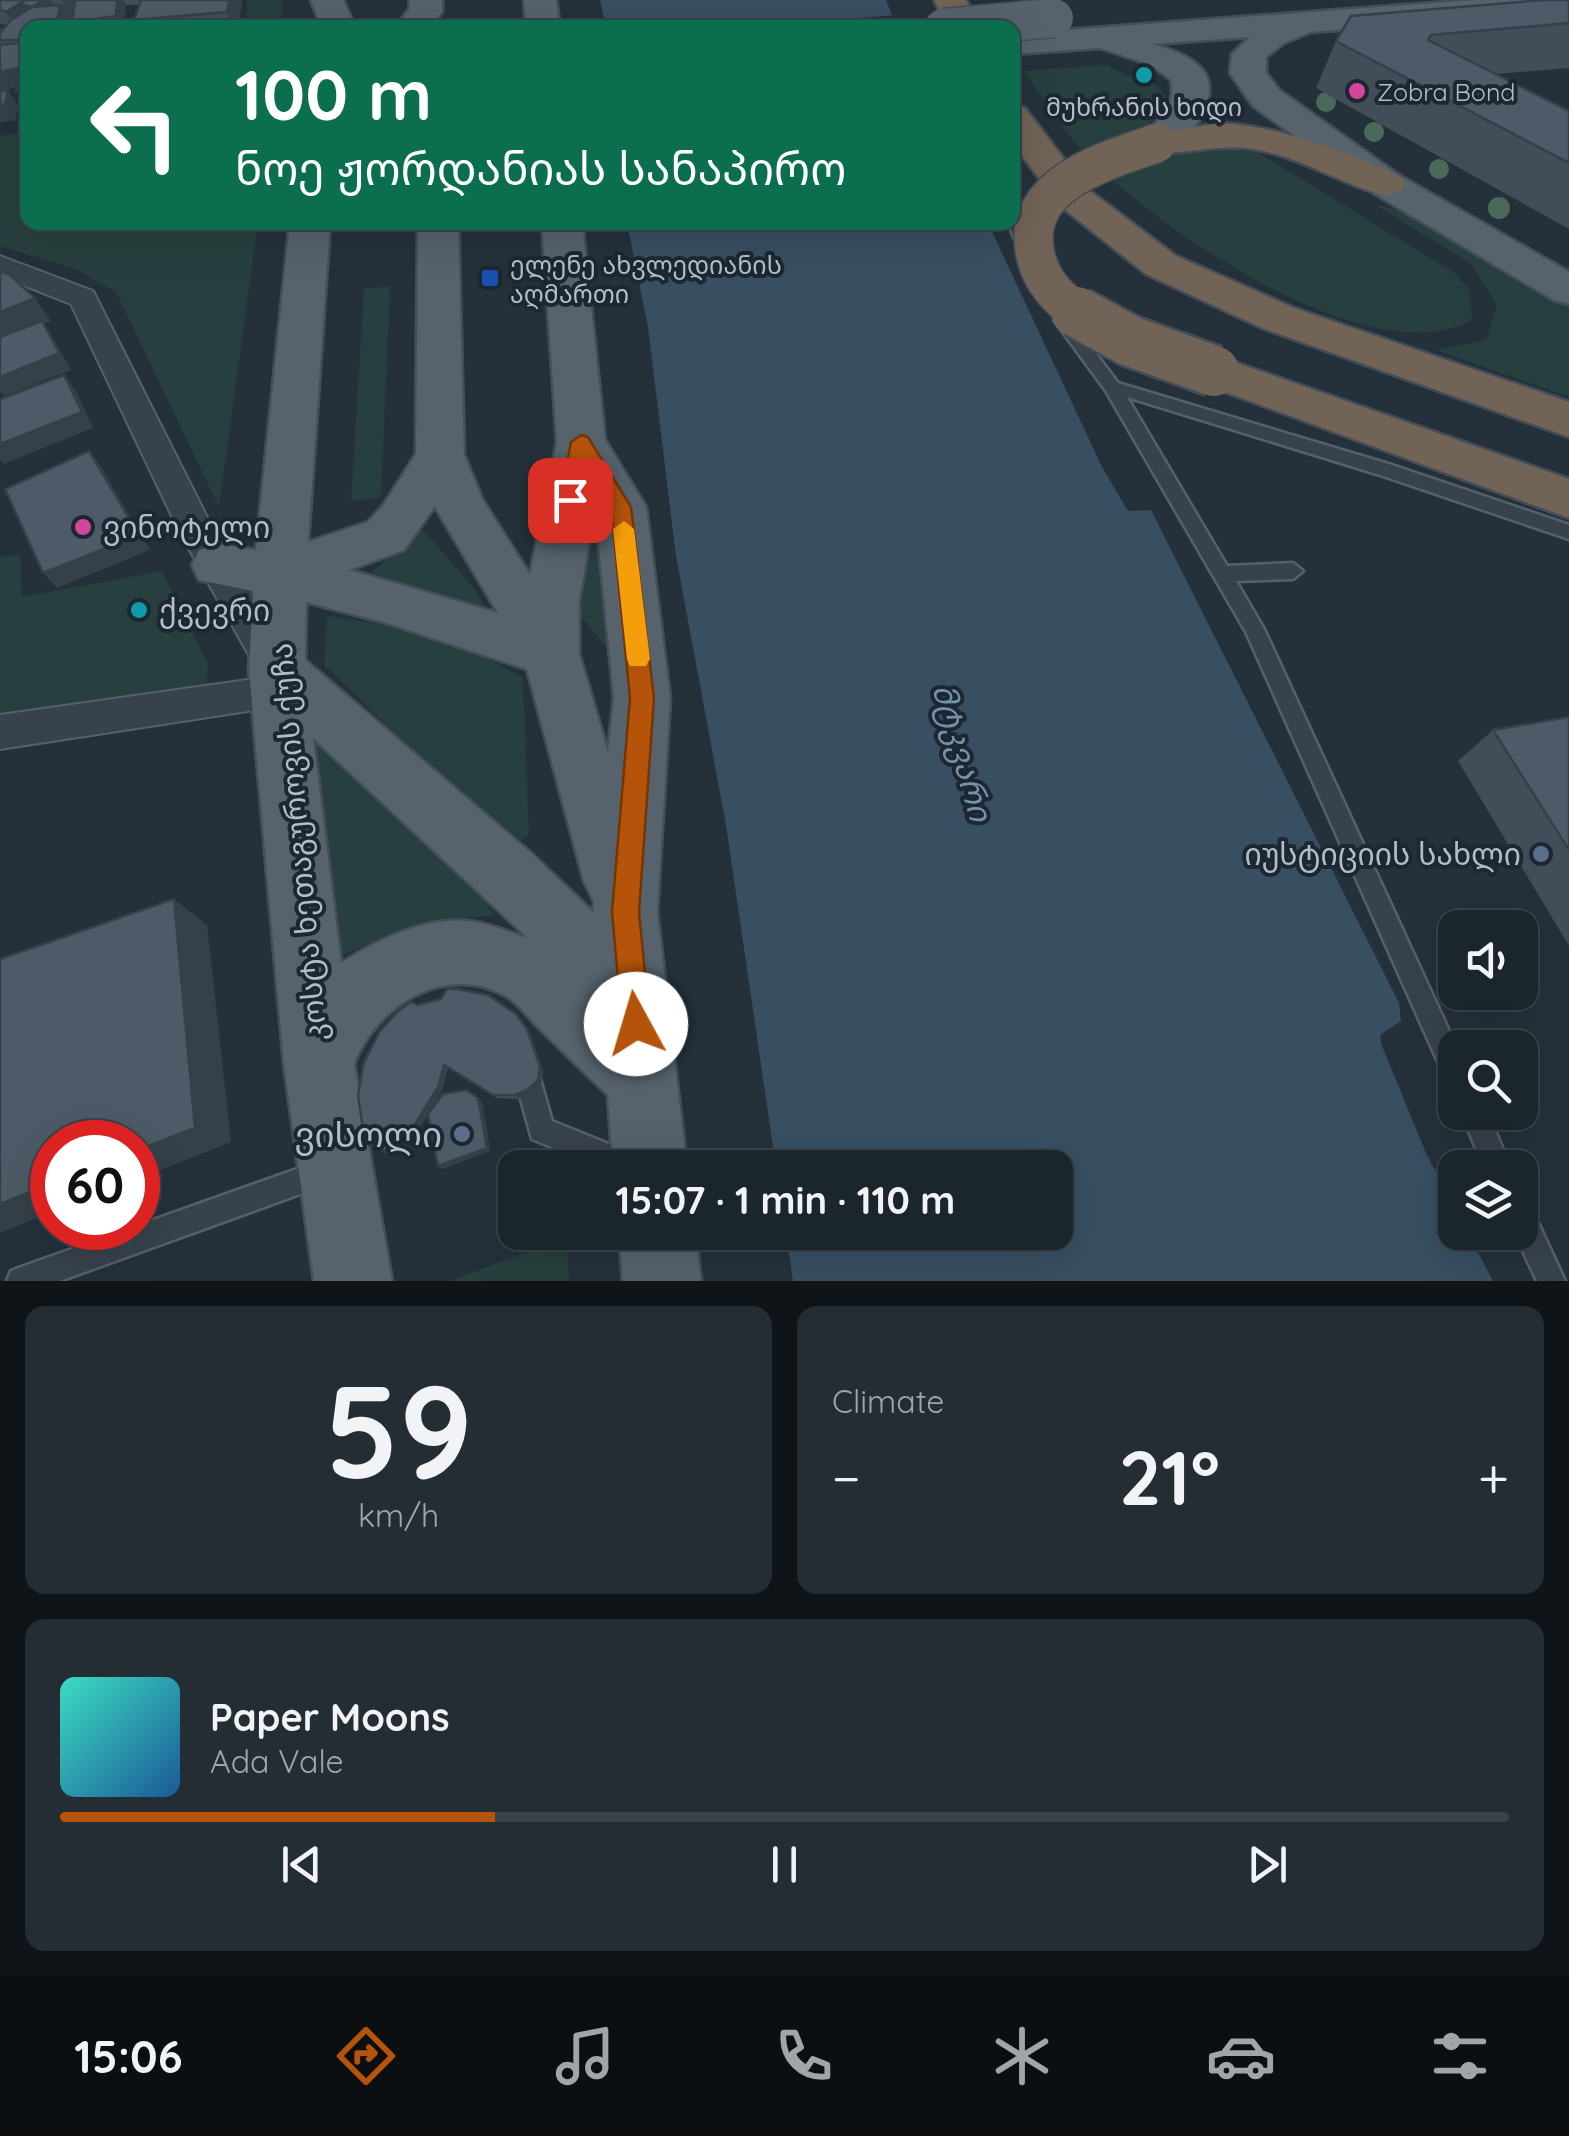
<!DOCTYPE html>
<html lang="en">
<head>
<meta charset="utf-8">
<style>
  body { margin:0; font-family:Quicksand,"Noto Sans Georgian",sans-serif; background:#242d34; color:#f1f3f6; height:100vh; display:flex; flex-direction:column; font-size:38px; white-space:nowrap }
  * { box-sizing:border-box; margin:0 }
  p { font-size:32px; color:#a0a5a9 }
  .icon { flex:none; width:55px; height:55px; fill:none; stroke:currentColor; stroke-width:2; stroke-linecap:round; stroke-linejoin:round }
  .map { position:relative; height:1281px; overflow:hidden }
  .side { display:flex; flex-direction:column; gap:25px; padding:25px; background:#0f1418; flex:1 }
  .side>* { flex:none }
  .hud { position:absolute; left:20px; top:20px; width:1000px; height:210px; border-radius:20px; box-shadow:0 10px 40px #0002,0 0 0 2px #394248; background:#0b6e4f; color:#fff; overflow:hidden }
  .buttons { position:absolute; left:1438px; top:910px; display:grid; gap:20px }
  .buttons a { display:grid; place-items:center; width:100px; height:100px; border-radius:20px; background:#1b252c; box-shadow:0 10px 40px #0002,0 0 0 2px #394248; font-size:50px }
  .speed { position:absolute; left:30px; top:1120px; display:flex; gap:20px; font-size:50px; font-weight:700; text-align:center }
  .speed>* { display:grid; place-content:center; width:130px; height:130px; border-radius:50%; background:#1b252c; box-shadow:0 10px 40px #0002,0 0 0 2px #394248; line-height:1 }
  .speed .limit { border:15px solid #d22; background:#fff; color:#111 }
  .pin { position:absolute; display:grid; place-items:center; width:85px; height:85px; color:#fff; margin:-42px; border-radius:20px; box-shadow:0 5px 15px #0006 }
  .me { position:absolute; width:110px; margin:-55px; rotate:354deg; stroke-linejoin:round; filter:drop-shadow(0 0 8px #0008) }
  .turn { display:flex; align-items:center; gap:35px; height:210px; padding:0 50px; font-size:45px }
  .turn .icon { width:130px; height:130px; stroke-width:2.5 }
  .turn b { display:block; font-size:70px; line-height:85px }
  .big { font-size:75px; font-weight:800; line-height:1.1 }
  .side .widget { flex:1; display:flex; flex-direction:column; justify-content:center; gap:15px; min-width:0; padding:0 35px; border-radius:20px; background:#242d34 }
  .side .dial { align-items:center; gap:0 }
  .dial b { font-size:130px; line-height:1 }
  .song { display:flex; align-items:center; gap:30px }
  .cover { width:120px; height:120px; border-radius:15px; background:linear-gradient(135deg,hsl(170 70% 55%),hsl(210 70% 35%)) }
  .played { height:10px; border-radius:5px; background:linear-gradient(90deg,#b45309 30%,#394248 30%) }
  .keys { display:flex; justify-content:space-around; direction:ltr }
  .heat { display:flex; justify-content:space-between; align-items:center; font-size:55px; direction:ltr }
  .side .tiles { flex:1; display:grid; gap:25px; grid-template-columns:1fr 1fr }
  .widget:last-child { grid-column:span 2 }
  .trip { position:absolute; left:498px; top:1150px; width:575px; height:100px; border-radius:20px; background:#1b252c; box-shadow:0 10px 40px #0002,0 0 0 2px #394248; font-weight:800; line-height:100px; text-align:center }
  .dock { display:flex; height:160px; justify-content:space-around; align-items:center; background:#0b0f12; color:#a0a5a9 }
  .dock .icon { width:70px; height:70px }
  .dock .on { color:#b45309 }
  .dock b { font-size:45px; color:#f1f3f6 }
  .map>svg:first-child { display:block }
</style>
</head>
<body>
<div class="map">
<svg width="1569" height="1281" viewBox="0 0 1569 1281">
  <rect width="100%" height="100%" fill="#24313b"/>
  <path fill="#273f3e" d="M247,0H283L281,27H246Z
    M1107,65L1129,77L1141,74L1161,89L1169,103L1151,123L1191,147L1241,142L1456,274L1469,289L1472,320C1371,376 1159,230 1088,157C1064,132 1044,99 1023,71Z
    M27,131L28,222L258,223L219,507L116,292L78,270L0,246V136Z
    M1375,205L1413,213L1569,304V397L1436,350L1486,340L1497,306L1472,264Z
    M390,286L381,497L351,501L364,289Z
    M596,499L611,653L576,611Z
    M419,525L472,586L487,609L408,586L377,581L373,571L405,545Z
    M20,554L22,597L162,571L208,664L207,688L0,725V557Z
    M327,616L415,629L485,656L523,678L529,835L520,840L406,745L324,664Z
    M317,738L458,864L495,915L416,924L332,960L316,807Z
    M565,1238L570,1281H450Z"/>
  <path fill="#384f62" d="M600,0H886L897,27H606Z
    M627,223H988L1102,467L1128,511L1151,510L1399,1003L1401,1021L1380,1035L1382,1046L1426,1153L1455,1208V1232L1468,1233L1493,1281H793L786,1233L1055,1232V1168L776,1167L726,825L676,556L648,327Z"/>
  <path fill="#24313b" d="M897,15L902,28L746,27Z"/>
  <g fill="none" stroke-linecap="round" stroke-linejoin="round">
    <defs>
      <path id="lane" d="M1012,211L1019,215L1035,250L1032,253H1022L1019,250L1008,222H1012Z
        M1062,315L1068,316L1118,383L1392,465L1569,525V539L1380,475L1127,397L1227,566L1293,563L1303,571L1293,579L1236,581L1264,629L1457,1048L1455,1084L1446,1080L1246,632L1106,391L1054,320Z
        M525,1054L534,1058L552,1121L643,1158L647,1168H602L532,1139L512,1067L516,1058Z
        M1461,1112H1487L1511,1168H1484Z
        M325,1159L334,1163L338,1172L334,1181L325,1185L60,1281H7L11,1271L21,1267Z
        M1520,1201L1530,1205L1565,1281H1537L1514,1232H1520Z"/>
      <path id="street" d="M59,0H81L84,28H61Z
        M0,256L93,291L211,525L295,668L290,679L298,692L293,704L0,749V715L262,678L179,531L71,304L0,276Z"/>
      <path id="primary" d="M311,0H343L356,28H322Z
        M410,0H442V12L430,28H394L409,10Z
        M524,0H556L560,28H526Z
        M1474,0H1569V13L1310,32L1284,43L1266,57V73L1279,90L1400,176L1569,272V304L1554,300L1372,192L1253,106L1230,73L1232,54L1250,37L1152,44C1169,49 1188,55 1201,68C1228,96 1182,161 1144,151L1138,143C1154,121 1177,111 1171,80L1151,65L1100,48L1012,54V34Z
        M290,222H330L308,542L368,522L383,506L416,454L418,222H458L464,455L482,499L530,575L557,442L542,222H582L605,440L646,507L670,698L657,912L687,1168H613L608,1095C584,1072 560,1049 536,1025C528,1017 519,1005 509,998C448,960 376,1005 354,1064L392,1281H314L284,1064L249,670L253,591L199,580L192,565L199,550L218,544L256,550ZM435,506L441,517L498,613L349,570L404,550ZM595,506L614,698L608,752L579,654V601ZM306,602L387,623L527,669L584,881L594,902L593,912L532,854L305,660ZM313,738L528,938C511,933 493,925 475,922C429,914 379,939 341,963Z
        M619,1232H695L701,1281H623Z"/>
      <path id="highway" d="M934,0H966L982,28H948Z
        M1012,105L1025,108L1086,188L1176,256L1294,308L1569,402V437L1262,328L1146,274L1058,204L1012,142Z
        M1220,123C1284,127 1341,150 1400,176L1406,184L1400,192L1386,196C1340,184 1300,156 1253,149C1216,143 1173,158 1144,151L1138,143L1144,135Z
        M1214,355L1569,479V518L1198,382L1191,371L1198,360Z"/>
    </defs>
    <use href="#lane" stroke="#56606a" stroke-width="5"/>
    <use href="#street" stroke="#56606a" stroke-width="4"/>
    <use href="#primary" stroke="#444e58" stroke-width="5"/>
    <use href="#highway" stroke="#434d57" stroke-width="5"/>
    <use href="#lane" fill="#38424c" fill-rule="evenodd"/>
    <use href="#street" fill="#38424c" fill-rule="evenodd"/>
    <use href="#primary" fill="#56626c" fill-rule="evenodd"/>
    <use href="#highway" fill="#716355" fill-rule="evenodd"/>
    <defs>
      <path id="primary-bridge" d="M943,28L1054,18"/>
      <path id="highway-bridge-far1" d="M1081,314C1058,300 1040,279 1035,253C1021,183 1106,161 1157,143"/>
      <path id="highway-bridge" d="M1077,312L1130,341L1214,371"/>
    </defs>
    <use href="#primary-bridge" stroke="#444e58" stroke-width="41" stroke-linecap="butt"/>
    <use href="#highway-bridge-far1" stroke="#434d57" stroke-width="41" stroke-linecap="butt"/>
    <use href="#highway-bridge" stroke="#434d57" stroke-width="55" stroke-linecap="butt"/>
    <use href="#primary-bridge" stroke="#56626c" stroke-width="38"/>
    <use href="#highway-bridge-far1" stroke="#716355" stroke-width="38"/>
    <use href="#highway-bridge" stroke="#716355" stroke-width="50"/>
  </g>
  <g fill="#4b6958">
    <circle cx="1326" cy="102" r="10"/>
    <circle cx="1374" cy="132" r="10"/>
    <circle cx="1439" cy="169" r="10"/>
    <circle cx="1499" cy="208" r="11"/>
  </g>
  <path fill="#414e59" d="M0,0H62L64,4L60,5L64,13L28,28V107H26L17,87L7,89L18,106L15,120L0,122V27L2,30L6,25L0,24Z
    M75,0H242L238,28H138L134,20L139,5H126L124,28H75L72,22Z
    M1569,0V68L1496,74L1569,111V229L1316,88L1336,41Z
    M1569,717V946L1458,761L1493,730Z
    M441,999L516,1014L530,1033L543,1071L541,1084L530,1093L519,1099L497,1098L448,1068L442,1090L430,1111L482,1102L490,1151L442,1169L428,1114L408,1147L387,1154L365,1143L417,1005Z"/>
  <path fill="#354048" d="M14,0L31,6L15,28L6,12Z
    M44,0H51L54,5L32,7Z
    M117,0H123L126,5L124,28H75L72,22Z
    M229,0H242L238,28H233L227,12Z
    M60,5L64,13L62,28H55Z
    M28,66V84L7,89L4,104L8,90L18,106L15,120L0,122V72Z
    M28,90V107H26L16,91Z
    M35,298L51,321L44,324L53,338L71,370L4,396L0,391V312Z
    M64,375L76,391L93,428L4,464L0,459V444Z
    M89,451L101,467L150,550L57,588L43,573Z
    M174,899L207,925L231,1142L138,1179V1150Z
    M527,1029L530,1033L543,1071L541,1084L530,1093L519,1099L515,1095Z
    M444,1065L448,1068L442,1090L408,1147L387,1154L382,1151Z
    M478,1098L482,1102L490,1151L442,1169L438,1166Z
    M52,1183V1212L0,1233V1204Z"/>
  <path fill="#4c5b67" stroke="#354048" stroke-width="2.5" d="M0,0H26L6,12L0,10Z
    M25,0H44L32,7L60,5L57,24L55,28H28V34L23,40H0V33L11,20L32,7L19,4Z
    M75,0H117L116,16L72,22Z
    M141,0H229L227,12L134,20Z
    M1543,0H1569V23L1431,35L1428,40L1569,111V163L1336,41L1351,16Z
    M28,42V66L0,72V45Z
    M28,70V90L16,91L22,71Z
    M8,90L5,104L0,105V91Z
    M0,272L9,274L35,298L0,312Z
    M42,321L59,353L0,377V337Z
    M64,375L82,412L0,444V399Z
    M89,451L139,535L43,573L5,489Z
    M1569,717V850L1493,730Z
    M174,899L195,1128L138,1150V1142H52V1183L0,1204V959Z
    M447,989H457L488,995L516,1014L527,1029L540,1067L538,1080L527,1090L515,1095H493L444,1065L438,1087L403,1144L382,1151L365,1143L358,1095L364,1062L380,1031L397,1012L411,1002L417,1005L441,999Z
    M466,1090L478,1098L487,1148L438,1166L428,1114L443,1094Z"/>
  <path fill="#b45309" stroke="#753606" stroke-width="2.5" d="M581,435L588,437L631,507L654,698L639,912L650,1024L646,1034L636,1039L626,1034L622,1024L612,912L630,698L611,507L587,468L578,506H563L560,500L571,442Z"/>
  <path fill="#f59e0b" d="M624,521L634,529L650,659L646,666H630L627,659L613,529Z"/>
  <g fill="#0f9aa8" stroke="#1d2731" stroke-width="4">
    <circle cx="1144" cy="75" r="10"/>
    <circle cx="139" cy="610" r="10"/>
  </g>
  <g fill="#d1479c" stroke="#1d2731" stroke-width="4">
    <circle cx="1357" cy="91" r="10"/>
    <circle cx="83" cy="527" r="10"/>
  </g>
  <rect fill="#1a4fb4" stroke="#1d2731" stroke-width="4" x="480" y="268" width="20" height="20" rx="5"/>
  <g fill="#5c6f8a" stroke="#1d2731" stroke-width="4">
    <circle cx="1541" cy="854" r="10"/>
    <circle cx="462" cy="1134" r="10"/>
  </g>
  <g text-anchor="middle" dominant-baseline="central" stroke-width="8" stroke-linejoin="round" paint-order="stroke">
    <g font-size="25" fill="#b3bdc7" stroke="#1d2731" text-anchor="start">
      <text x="1377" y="91">Zobra Bond</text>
      <text x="1144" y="106" text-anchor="middle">მუხრანის ხიდი</text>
      <text x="510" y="264">ელენე ახვლედიანის<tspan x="510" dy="29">აღმართი</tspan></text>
    </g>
    <g font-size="30" fill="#b3bdc7" stroke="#1d2731" text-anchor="start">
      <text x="103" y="527">ვინოტელი</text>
      <text x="159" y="610">ქვევრი</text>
      <text x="1521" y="854" text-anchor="end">იუსტიციის სახლი</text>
    </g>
    <g font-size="30" fill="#b3bdc7" stroke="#1d2731">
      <text transform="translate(298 842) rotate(-95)">კოსტა ხეთაგუროვის ქუჩა</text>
    </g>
    <g font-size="32" font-style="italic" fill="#7492aa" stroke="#1d2731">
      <text transform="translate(963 752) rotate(74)">მტკვარი</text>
    </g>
    <g font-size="35" fill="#b3bdc7" stroke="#1d2731" text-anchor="end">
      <text x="442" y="1134">ვისოლი</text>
    </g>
  </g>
</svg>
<div class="buttons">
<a><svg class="icon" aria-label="sound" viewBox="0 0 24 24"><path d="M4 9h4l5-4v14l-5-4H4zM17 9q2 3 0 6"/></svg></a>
<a><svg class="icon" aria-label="search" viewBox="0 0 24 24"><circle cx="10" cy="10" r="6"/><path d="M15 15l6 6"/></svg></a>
<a><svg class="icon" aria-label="layers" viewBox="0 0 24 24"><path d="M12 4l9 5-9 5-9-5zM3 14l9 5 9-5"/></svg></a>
</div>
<div class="speed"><div class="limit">60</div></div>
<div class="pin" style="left:570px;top:500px;background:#d93025"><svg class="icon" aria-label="arrive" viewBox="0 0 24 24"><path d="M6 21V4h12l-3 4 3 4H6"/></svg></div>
<svg class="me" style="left:636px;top:1024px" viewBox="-20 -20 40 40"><circle r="19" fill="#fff"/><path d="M0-13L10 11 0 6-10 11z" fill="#b45309"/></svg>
<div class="trip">15:07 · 1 min · 110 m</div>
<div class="hud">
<div class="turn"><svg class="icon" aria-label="left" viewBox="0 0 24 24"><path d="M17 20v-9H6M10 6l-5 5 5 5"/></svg><div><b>100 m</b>ნოე ჟორდანიას სანაპირო</div></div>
</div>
</div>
<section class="side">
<div class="tiles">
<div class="widget dial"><b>59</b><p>km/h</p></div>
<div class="widget"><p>Climate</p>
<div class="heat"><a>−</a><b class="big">21°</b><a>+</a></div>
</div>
<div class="widget">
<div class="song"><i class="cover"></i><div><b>Paper Moons</b><p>Ada Vale</p></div></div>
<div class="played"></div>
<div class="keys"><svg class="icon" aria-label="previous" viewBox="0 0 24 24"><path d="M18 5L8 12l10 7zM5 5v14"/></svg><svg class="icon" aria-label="pause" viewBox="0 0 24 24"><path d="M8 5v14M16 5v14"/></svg><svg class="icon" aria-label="next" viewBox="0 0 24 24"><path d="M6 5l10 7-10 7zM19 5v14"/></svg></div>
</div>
</div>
</section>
<nav class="dock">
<b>15:06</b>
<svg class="icon on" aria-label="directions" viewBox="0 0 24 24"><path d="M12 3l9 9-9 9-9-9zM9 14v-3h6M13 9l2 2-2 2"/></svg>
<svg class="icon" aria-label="music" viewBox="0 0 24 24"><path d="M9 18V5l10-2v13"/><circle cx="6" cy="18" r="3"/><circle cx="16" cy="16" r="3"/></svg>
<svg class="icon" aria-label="phone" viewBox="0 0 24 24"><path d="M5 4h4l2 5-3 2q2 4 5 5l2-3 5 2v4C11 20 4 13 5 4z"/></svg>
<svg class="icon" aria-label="climate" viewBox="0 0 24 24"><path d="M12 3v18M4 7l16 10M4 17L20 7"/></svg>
<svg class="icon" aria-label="car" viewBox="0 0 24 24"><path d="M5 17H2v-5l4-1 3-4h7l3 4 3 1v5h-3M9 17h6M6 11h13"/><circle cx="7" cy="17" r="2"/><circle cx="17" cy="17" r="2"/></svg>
<svg class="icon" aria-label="filters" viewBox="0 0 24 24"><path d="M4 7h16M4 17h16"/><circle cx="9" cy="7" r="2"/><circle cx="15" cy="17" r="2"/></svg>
</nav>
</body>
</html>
